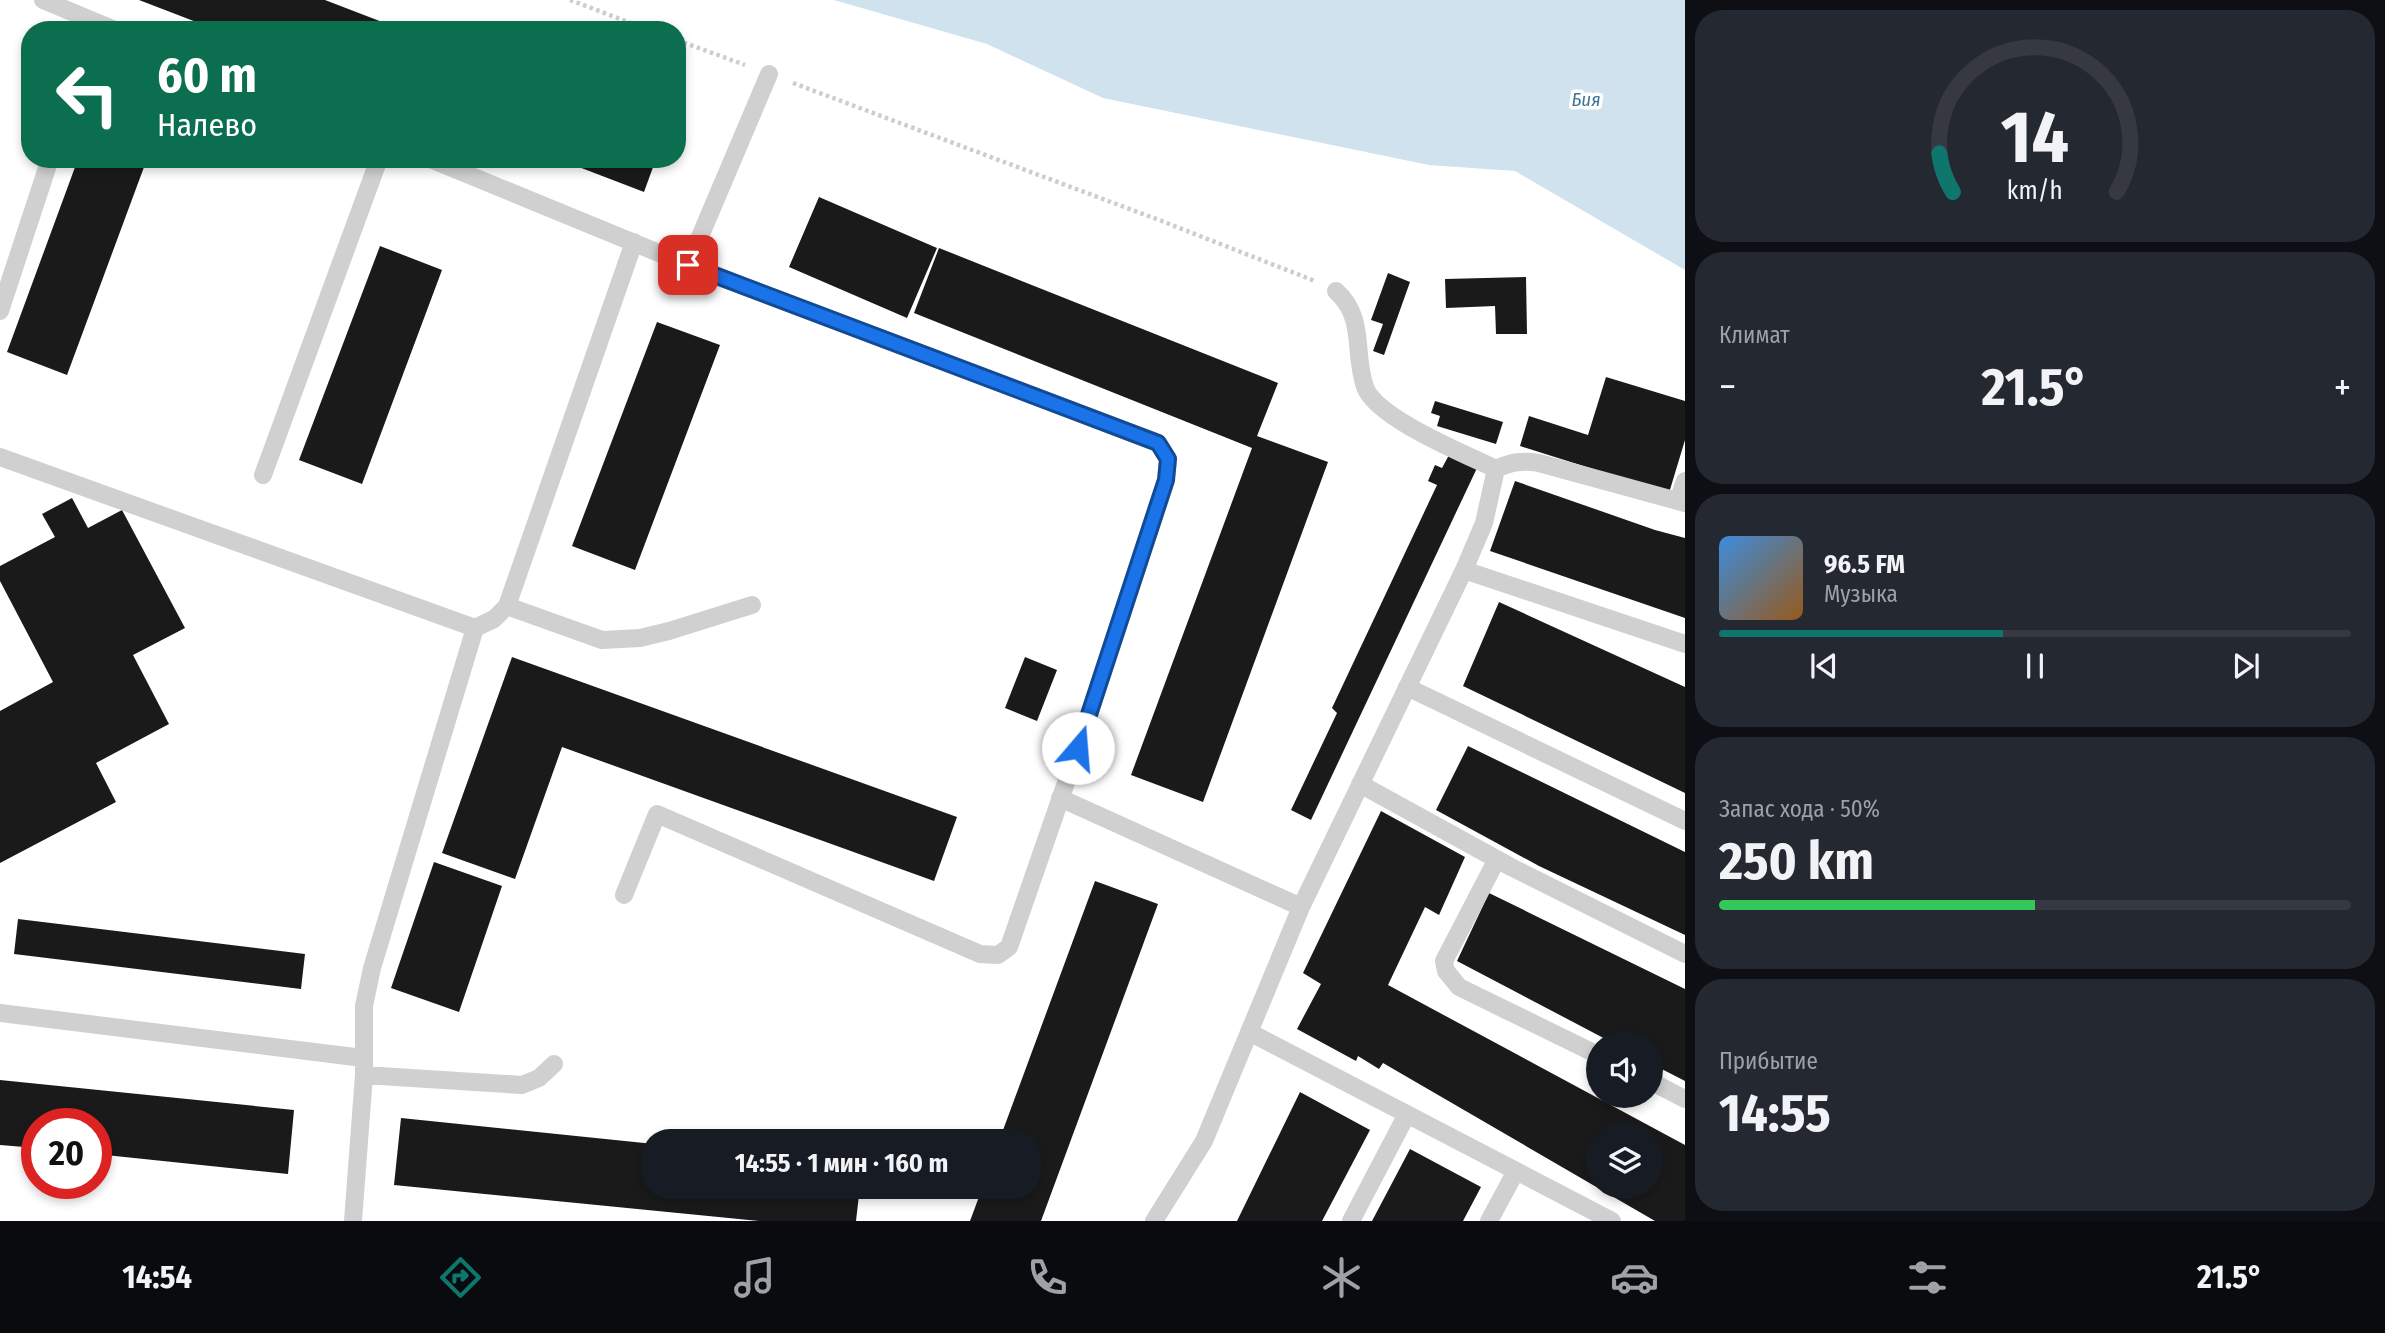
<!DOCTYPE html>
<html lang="ru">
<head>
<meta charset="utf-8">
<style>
  body { margin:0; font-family:"Fira Sans Condensed",sans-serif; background:#242831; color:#f1f3f6; height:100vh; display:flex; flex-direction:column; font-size:26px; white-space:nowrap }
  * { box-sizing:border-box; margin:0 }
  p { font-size:23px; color:#9ea1a6 }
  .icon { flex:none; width:38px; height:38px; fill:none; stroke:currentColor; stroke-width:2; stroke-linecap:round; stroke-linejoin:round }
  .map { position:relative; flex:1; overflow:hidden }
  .panel { display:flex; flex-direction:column; gap:10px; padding:10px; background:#0d0f14; width:700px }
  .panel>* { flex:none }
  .guide { position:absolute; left:21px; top:21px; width:665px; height:147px; border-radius:28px; box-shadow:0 4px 10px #0003; background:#0b6e4f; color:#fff; overflow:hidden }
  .fabs { position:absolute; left:1586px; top:1031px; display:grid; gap:14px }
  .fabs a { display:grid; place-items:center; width:77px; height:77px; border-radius:50%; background:#171b24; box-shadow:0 4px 10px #0003; font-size:35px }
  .speed { position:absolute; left:21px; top:1108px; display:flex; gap:14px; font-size:35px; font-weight:700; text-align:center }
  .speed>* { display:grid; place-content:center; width:91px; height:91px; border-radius:50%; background:#171b24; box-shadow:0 4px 10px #0003; line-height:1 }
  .speed .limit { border:10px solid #d22; background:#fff; color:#111 }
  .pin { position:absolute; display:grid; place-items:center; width:60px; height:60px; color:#fff; margin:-30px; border-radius:14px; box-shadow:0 4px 10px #0006 }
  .me { position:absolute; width:77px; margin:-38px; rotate:18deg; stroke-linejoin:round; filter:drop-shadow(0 0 5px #0008) }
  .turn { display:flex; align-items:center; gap:24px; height:147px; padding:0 21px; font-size:32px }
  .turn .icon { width:91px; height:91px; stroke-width:2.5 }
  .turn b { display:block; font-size:49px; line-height:60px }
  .big { font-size:52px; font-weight:700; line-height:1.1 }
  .panel .widget { flex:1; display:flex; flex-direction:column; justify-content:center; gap:10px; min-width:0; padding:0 24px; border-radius:28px; background:#242831 }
  .panel .dial { align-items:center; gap:0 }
  .dial svg { height:182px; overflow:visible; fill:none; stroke:#363941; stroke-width:7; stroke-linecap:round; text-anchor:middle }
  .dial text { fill:#f1f3f6; stroke:none }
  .song { display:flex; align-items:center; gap:21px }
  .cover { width:84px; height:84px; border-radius:10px; background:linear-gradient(135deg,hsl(210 70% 55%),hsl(30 70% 35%)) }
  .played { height:7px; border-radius:4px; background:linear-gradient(90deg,#0f766e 45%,#363941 45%) }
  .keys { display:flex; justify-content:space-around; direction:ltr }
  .heat { display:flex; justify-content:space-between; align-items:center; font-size:38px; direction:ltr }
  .charge { height:10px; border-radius:5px; background:linear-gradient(90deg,#34c759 50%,#363941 0) }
  .trip { position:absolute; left:642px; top:1129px; width:399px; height:70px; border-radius:28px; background:#171b24; box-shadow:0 4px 10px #0003; font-weight:700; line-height:70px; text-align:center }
  .tabs { display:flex; height:112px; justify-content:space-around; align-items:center; background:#090b0e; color:#9ea1a6 }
  .tabs .icon { width:49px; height:49px }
  .tabs .active { color:#0f766e }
  .tabs b { font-size:32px; color:#f1f3f6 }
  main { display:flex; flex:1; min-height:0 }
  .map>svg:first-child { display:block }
</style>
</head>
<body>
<main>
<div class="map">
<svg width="1685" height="1221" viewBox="0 0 1685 1221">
  <rect width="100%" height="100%" fill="#fff"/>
  <path fill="#cfe2ee" d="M834,0H1685V270L1515,171L1429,165L1103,98L987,44Z"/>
  <path fill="#1a1a1a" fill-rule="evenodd" d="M139,0H325L403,30H217Z
    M78,159H147L67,375L7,352Z
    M558,159H656L644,192Z
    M819,197L937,248L907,318L789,267Z
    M380,246L442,270L362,484L299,460Z
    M939,248L1278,383L1257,436L1328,462L1203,802L1131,775L1252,448L914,313Z
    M1388,273L1410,282L1384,355L1373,351L1383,324L1371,320Z
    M1526,277L1527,334H1496L1495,306L1446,308L1445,279Z
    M657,322L720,345L635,570L572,546Z
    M1606,377L1685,401V440L1669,493L1520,446L1529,416L1588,435Z
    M1435,401L1503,422L1496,444L1437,426L1440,416L1431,413Z
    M1449,455L1477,468L1311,820L1291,810L1337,713L1332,708L1437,485L1428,481L1435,465L1442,468Z
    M1515,481L1655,530L1685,538V618L1490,551Z
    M72,498L88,528L122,510L185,628L133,655L169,724L96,763L116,802L0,863V711L53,682L0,581V566L55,537L42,514Z
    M1499,602L1685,687V793L1463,686Z
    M512,657L957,817L934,881L562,747L515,879L442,853Z
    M1025,657L1057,670L1037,721L1005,708Z
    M1468,746L1685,852V935L1539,866L1436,810Z
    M1381,811L1465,857L1439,915L1425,907L1388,985L1685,1145V1221H1655L1383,1063L1379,1069L1358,1056L1356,1061L1297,1029L1321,984L1303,973ZM1598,1134H1650V1186H1598Z
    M434,862L502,886L459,1012L391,988Z
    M1095,881L1158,904L1041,1221H970L983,1186H1029V1141H999Z
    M1489,893L1685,989V1081L1650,1063V1043H1613L1457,961Z
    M18,919L305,954L301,989L14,954Z
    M0,1080L294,1110L288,1174L96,1154V1124H37V1148L0,1145Z
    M1300,1092L1370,1130L1322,1221H1237Z
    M401,1118L654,1144V1186H860L856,1221H759L394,1185Z
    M1410,1149L1481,1187L1463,1221H1372Z"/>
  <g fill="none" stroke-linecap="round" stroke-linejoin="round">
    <path stroke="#cdcdcd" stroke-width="4.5" stroke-dasharray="3.5 3.5" stroke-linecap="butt" d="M570,0L649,30
      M677,40L745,65
      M793,83L1159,220L1315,281"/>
    <path stroke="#d0d0d0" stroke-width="18" d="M43,0L115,30
      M430,159L688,265L1158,443L1168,459L1166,480L1078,748L1009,947L998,955L980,954L657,814L624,895
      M688,265L769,74
      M0,311L50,159
      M0,457L475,628
      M1496,469C1511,462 1522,460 1539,463L1685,503
      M263,475L379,159
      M1678,501L1685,481
      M1464,570L1685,644
      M507,606L602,640L640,638L669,631L752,605
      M1407,687L1685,821
      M1360,784L1511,867L1685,954
      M1060,798L1301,907L1204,1141L1154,1221
      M1497,859L1444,961L1446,971L1459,987L1598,1055
      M1301,907L1464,570L1484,523L1496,469C1465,454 1376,418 1365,387C1353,352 1366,318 1336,291
      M0,1013L363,1058
      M1249,1032L1612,1221
      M364,1075L522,1085L539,1078L554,1064
      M1650,1081L1685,1099
      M353,1221L364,1075V1006L372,968L475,628L494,619L507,606L634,242
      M1351,1221L1407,1114
      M1489,1221L1516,1171"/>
  </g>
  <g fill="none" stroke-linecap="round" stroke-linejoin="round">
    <defs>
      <path id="route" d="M688,265L1158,443L1168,459L1166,480L1078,748"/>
    </defs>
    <use href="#route" stroke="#114b97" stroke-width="18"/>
    <use href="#route" stroke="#1a73e8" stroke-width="12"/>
  </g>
  <g text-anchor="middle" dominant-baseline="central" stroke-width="7" stroke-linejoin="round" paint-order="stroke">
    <g font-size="19" font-style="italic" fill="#3f7597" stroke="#fff">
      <text x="1586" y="99">Бия</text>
    </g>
  </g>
</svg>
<div class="fabs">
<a><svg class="icon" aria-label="sound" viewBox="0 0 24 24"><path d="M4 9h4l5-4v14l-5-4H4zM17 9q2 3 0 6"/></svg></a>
<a><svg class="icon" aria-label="layers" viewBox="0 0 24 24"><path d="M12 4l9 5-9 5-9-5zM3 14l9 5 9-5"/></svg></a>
</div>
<div class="speed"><div class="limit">20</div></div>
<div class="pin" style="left:688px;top:265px;background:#d93025"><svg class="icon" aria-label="arrive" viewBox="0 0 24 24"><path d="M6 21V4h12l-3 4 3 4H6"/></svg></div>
<svg class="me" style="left:1078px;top:748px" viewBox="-20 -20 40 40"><circle r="19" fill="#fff"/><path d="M0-13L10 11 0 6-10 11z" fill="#1a73e8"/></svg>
<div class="trip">14:55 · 1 мин · 160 m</div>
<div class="guide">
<div class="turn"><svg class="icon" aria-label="left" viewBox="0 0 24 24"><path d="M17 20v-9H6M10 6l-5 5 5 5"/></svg><div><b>60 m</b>Налево</div></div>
</div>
</div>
<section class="panel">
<div class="widget dial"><svg viewBox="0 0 100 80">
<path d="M14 69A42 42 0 1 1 86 69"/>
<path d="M14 69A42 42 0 0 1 8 52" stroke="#0f766e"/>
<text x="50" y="56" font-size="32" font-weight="700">14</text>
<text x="50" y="72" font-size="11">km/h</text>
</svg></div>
<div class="widget"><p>Климат</p>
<div class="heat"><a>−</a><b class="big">21.5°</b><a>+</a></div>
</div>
<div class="widget">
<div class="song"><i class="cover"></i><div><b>96.5 FM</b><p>Музыка</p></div></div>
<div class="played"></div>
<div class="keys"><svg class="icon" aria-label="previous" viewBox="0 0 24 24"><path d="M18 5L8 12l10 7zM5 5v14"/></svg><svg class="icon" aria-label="pause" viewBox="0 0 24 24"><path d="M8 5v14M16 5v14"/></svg><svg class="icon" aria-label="next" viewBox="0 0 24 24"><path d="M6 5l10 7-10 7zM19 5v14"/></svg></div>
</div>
<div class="widget"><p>Запас хода · 50%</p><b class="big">250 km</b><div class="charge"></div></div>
<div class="widget"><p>Прибытие</p><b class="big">14:55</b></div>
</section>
</main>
<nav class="tabs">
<b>14:54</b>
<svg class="icon active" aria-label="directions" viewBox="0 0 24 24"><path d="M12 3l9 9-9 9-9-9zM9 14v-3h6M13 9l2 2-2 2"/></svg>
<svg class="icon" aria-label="music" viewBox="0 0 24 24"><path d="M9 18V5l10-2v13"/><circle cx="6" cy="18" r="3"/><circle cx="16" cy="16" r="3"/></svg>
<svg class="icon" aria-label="phone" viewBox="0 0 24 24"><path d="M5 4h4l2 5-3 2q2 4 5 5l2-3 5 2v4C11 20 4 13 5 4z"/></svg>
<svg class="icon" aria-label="climate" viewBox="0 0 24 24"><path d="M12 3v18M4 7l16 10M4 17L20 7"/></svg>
<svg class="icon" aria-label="car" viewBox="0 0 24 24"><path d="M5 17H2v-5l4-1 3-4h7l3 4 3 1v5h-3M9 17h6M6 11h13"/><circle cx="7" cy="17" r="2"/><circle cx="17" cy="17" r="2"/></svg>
<svg class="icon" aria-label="filters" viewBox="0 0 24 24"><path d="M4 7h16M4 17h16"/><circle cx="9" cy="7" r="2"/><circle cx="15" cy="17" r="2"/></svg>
<b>21.5°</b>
</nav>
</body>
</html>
